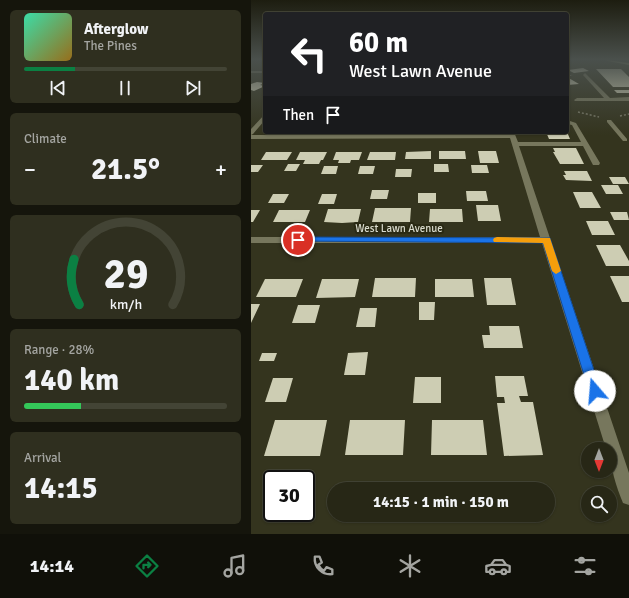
<!DOCTYPE html>
<html lang="en">
<head>
<meta charset="utf-8">
<style>
  body { margin:0; font-family:Signika,sans-serif; background:#2f2f1f; color:#f1f3f6; height:100vh; display:flex; flex-direction:column; font-size:15px; white-space:nowrap }
  * { box-sizing:border-box; margin:0 }
  p { font-size:13px; color:#a4a5a1 }
  .icon { flex:none; width:22px; height:22px; fill:none; stroke:currentColor; stroke-width:2; stroke-linecap:round; stroke-linejoin:round }
  .map { position:relative; flex:1; overflow:hidden }
  .drawer { display:flex; flex-direction:column; gap:10px; padding:10px; background:#15150c; width:251px }
  .drawer>* { flex:none }
  .guide { position:absolute; left:12px; top:12px; width:306px; height:122px; border-radius:4px; box-shadow:0 1px 3px #0004,0 0 0 1px #434435; background:#202124; color:#fff; overflow:hidden }
  .needle { width:26px; rotate:180deg }
  .fabs { position:absolute; left:330px; top:442px; display:grid; gap:8px }
  .fabs a { display:grid; place-items:center; width:36px; height:36px; border-radius:50%; background:#272716; box-shadow:0 1px 3px #0004,0 0 0 1px #434435; font-size:20px }
  .speed { position:absolute; left:12px; top:470px; display:flex; gap:8px; font-size:20px; font-weight:700; text-align:center }
  .speed>* { display:grid; place-content:center; width:52px; height:52px; border-radius:50%; background:#272716; box-shadow:0 1px 3px #0004,0 0 0 1px #434435; line-height:1 }
  .speed .limit { border:2px solid #111; border-radius:6px; background:#fff; color:#111 }
  .pin { position:absolute; display:grid; place-items:center; width:34px; height:34px; color:#fff; margin:-17px; border:2px solid #fff; border-radius:50%; box-shadow:0 1px 4px #0007 }
  .me { position:absolute; width:44px; margin:-22px; rotate:342deg; stroke-linejoin:round; filter:drop-shadow(0 0 3px #0008) }
  .turn { display:flex; align-items:center; gap:14px; height:84px; padding:0 20px; font-size:18px }
  .turn .icon { width:52px; height:52px; stroke-width:2.5 }
  .turn b { display:block; font-size:28px; line-height:34px }
  .then { display:flex; align-items:center; height:38px; padding:0 20px; background:#0003; gap:8px; font-size:15px }
  .big { font-size:30px; font-weight:700; line-height:1.1 }
  .drawer .widget { flex:1; display:flex; flex-direction:column; justify-content:center; gap:6px; min-width:0; padding:0 14px; border-radius:6px; background:#2f2f1f }
  .drawer .dial { align-items:center; gap:0 }
  .dial svg { height:104px; overflow:visible; fill:none; stroke:#434435; stroke-width:7; stroke-linecap:round; text-anchor:middle }
  .dial text { fill:#f1f3f6; stroke:none }
  .song { display:flex; align-items:center; gap:12px }
  .cover { width:48px; height:48px; border-radius:6px; background:linear-gradient(135deg,hsl(160 70% 55%),hsl(40 70% 35%)) }
  .played { height:4px; border-radius:2px; background:linear-gradient(90deg,#0b8043 25%,#434435 25%) }
  .keys { display:flex; justify-content:space-around; direction:ltr }
  .heat { display:flex; justify-content:space-between; align-items:center; font-size:22px; direction:ltr }
  .charge { height:6px; border-radius:3px; background:linear-gradient(90deg,#34c759 28%,#434435 0) }
  .trip { position:absolute; left:76px; top:482px; width:228px; height:40px; border-radius:20px; background:#272716; box-shadow:0 1px 3px #0004,0 0 0 1px #434435; font-weight:700; line-height:40px; text-align:center }
  .menu { display:flex; height:64px; justify-content:space-around; align-items:center; background:#101009; color:#a4a5a1 }
  .menu .icon { width:28px; height:28px }
  .menu .active { color:#0b8043 }
  .menu b { font-size:18px; color:#f1f3f6 }
  main { display:flex; flex:1; min-height:0 }
  .map>svg:first-child { display:block }
</style>
</head>
<body>
<main>
<section class="drawer">
<div class="widget">
<div class="song"><i class="cover"></i><div><b>Afterglow</b><p>The Pines</p></div></div>
<div class="played"></div>
<div class="keys"><svg class="icon" aria-label="previous" viewBox="0 0 24 24"><path d="M18 5L8 12l10 7zM5 5v14"/></svg><svg class="icon" aria-label="pause" viewBox="0 0 24 24"><path d="M8 5v14M16 5v14"/></svg><svg class="icon" aria-label="next" viewBox="0 0 24 24"><path d="M6 5l10 7-10 7zM19 5v14"/></svg></div>
</div>
<div class="widget"><p>Climate</p>
<div class="heat"><a>−</a><b class="big">21.5°</b><a>+</a></div>
</div>
<div class="widget dial"><svg viewBox="0 0 100 80">
<path d="M14 69A42 42 0 1 1 86 69"/>
<path d="M14 69A42 42 0 0 1 10 34" stroke="#0b8043"/>
<text x="50" y="56" font-size="32" font-weight="700">29</text>
<text x="50" y="72" font-size="11">km/h</text>
</svg></div>
<div class="widget"><p>Range · 28%</p><b class="big">140 km</b><div class="charge"></div></div>
<div class="widget"><p>Arrival</p><b class="big">14:15</b></div>
</section>
<div class="map">
<svg width="378" height="534" viewBox="0 0 378 534">
  <rect width="100%" height="100%" fill="#34341e"/>
  <path fill="#cdcdb3" d="M332,68L338,71L323,73L317,70Z
    M345,69H370L378,77V87H362Z
    M316,77L328,84L316,85Z
    M6,82L14,83L9,85L14,86L3,91L0,90V84Z
    M363,90H378V93H366Z
    M295,132H316L319,139H298Z
    M302,148H325L333,164H309L302,152H304Z
    M180,151V159H154L155,152Z
    M188,151H214L215,159H188Z
    M227,151H245L248,163H229Z
    M15,152H41L36,160H10Z
    M49,152H76L72,160H70L68,164H52L54,160H45Z
    M85,152H111L108,160H100L99,163H87L88,160H82Z
    M119,152H145L144,160H116Z
    M37,164H49L45,171H33Z
    M183,164H197L198,172H183Z
    M0,165H12L7,172H0Z
    M220,165H236L238,173H221Z
    M73,166H87L85,174H70Z
    M109,166H124L122,174H107Z
    M145,169H161L160,177H144Z
    M313,171H336L341,181L315,180L312,175H315Z
    M358,177H374L378,184H362Z
    M350,185H367L372,194H355Z
    M121,190H138L136,199H119Z
    M215,191H235L237,201H216Z
    M322,192H341L350,208H329Z
    M167,193H185V203H167Z
    M22,194H38L33,203H17Z
    M71,194H86L83,204H67Z
    M225,205H247L250,221H227Z
    M124,208H160L159,222H121Z
    M77,209H110L107,222L91,223L73,222Z
    M179,209H211L212,222H178Z
    M0,210H9L2,222H0Z
    M28,210H59L54,222H22Z
    M359,212H376L378,220H363Z
    M335,221H357L364,235H341Z
    M345,245H369L378,261V266H355Z
    M359,276H378V302H371Z
    M124,278H165L164,297H121Z
    M233,278H260L265,305H236Z
    M14,279H52L45,297H5Z
    M71,279H108L104,297L65,298Z
    M184,279H221L223,297H184Z
    M168,302H184L183,320H168Z
    M0,304H9L0,323Z
    M47,305H69L64,323H41Z
    M109,308H126L124,327H105Z
    M238,326H268L272,348H233L231,335H239Z
    M117,352L114,375H93L97,353Z
    M11,353H26L23,361H8Z
    M244,376H273L277,396H268L270,402H282L292,455L253,456L246,403H254L253,397H246Z
    M164,377H190V403H162Z
    M22,378H42L35,402H14Z
    M24,420H76L69,456H13Z
    M99,420H154L152,455H94Z
    M181,420H232L236,455H180Z"/>
  <g fill="none" stroke-linecap="round" stroke-linejoin="round">
    <path stroke="#7a7a67" stroke-width="1" stroke-dasharray="1.5 1.5" stroke-linecap="butt" d="M316,76L322,75"/>
    <path stroke="#7a7a67" stroke-width="1.5" stroke-dasharray="2 2" stroke-linecap="butt" d="M327,112L348,117
      M369,116L378,114"/>
    <path fill="#77775d" fill-rule="evenodd" d="M0,71H14V73H0Z
      M334,73L359,98L378,97V101H324L323,100L326,98H353L332,75Z
      M14,114V120L2,134L0,135V129Z
      M316,120L325,123L349,163L348,165H342L332,146H268L378,473V505L372,503C365,486 359,467 359,449H355L291,243H0V237H289L259,138L0,139V135L258,134L257,132H263L267,142H330L321,125L316,124Z
      M356,120H360L376,139V141H372L356,122Z"/>
    <path fill="#bcbb83" fill-rule="evenodd" d="M355,60L378,63V65L357,61Z"/>
  </g>
  <linearGradient id="sky" x2="0" y2="1"><stop stop-color="#1d1d10"/><stop offset="0.44" stop-color="#4a504c"/><stop offset="1" stop-color="#4a504c" stop-opacity="0"/></linearGradient>
  <rect width="378" height="135" fill="url(#sky)"/>
  <path fill="#1a73e8" stroke="#114b97" d="M47,237L299,238L350,391L348,395L344,397L340,395L338,391L292,243L44,241L42,240Z"/>
  <path fill="#f59e0b" d="M246,237L299,238L310,271L305,274L301,271L292,243L243,242L242,240L243,238Z"/>
  <g text-anchor="middle" dominant-baseline="central" stroke-width="4" stroke-linejoin="round" paint-order="stroke">
    <g font-size="11" fill="#d9dacc" stroke="#2a2a14">
      <text x="148" y="228">West Lawn Avenue</text>
    </g>
  </g>
</svg>
<div class="fabs">
<a><svg class="needle" viewBox="-14 -14 28 28"><path d="M0-13l5 13h-10z" fill="#e53935"/><path d="M0 13l5-13h-10z" fill="#a4a5a1"/></svg></a>
<a><svg class="icon" aria-label="search" viewBox="0 0 24 24"><circle cx="10" cy="10" r="6"/><path d="M15 15l6 6"/></svg></a>
</div>
<div class="speed"><div class="limit">30</div></div>
<div class="pin" style="left:47px;top:240px;background:#d93025"><svg class="icon" aria-label="arrive" viewBox="0 0 24 24"><path d="M6 21V4h12l-3 4 3 4H6"/></svg></div>
<svg class="me" style="left:344px;top:391px" viewBox="-20 -20 40 40"><circle r="19" fill="#fff"/><path d="M0-13L10 11 0 6-10 11z" fill="#1a73e8"/></svg>
<div class="trip">14:15 · 1 min · 150 m</div>
<div class="guide">
<div class="turn"><svg class="icon" aria-label="left" viewBox="0 0 24 24"><path d="M17 20v-9H6M10 6l-5 5 5 5"/></svg><div><b>60 m</b>West Lawn Avenue</div></div>
<div class="then">Then<svg class="icon" aria-label="arrive" viewBox="0 0 24 24"><path d="M6 21V4h12l-3 4 3 4H6"/></svg></div>
</div>
</div>
</main>
<nav class="menu">
<b>14:14</b>
<svg class="icon active" aria-label="directions" viewBox="0 0 24 24"><path d="M12 3l9 9-9 9-9-9zM9 14v-3h6M13 9l2 2-2 2"/></svg>
<svg class="icon" aria-label="music" viewBox="0 0 24 24"><path d="M9 18V5l10-2v13"/><circle cx="6" cy="18" r="3"/><circle cx="16" cy="16" r="3"/></svg>
<svg class="icon" aria-label="phone" viewBox="0 0 24 24"><path d="M5 4h4l2 5-3 2q2 4 5 5l2-3 5 2v4C11 20 4 13 5 4z"/></svg>
<svg class="icon" aria-label="climate" viewBox="0 0 24 24"><path d="M12 3v18M4 7l16 10M4 17L20 7"/></svg>
<svg class="icon" aria-label="car" viewBox="0 0 24 24"><path d="M5 17H2v-5l4-1 3-4h7l3 4 3 1v5h-3M9 17h6M6 11h13"/><circle cx="7" cy="17" r="2"/><circle cx="17" cy="17" r="2"/></svg>
<svg class="icon" aria-label="filters" viewBox="0 0 24 24"><path d="M4 7h16M4 17h16"/><circle cx="9" cy="7" r="2"/><circle cx="15" cy="17" r="2"/></svg>
</nav>
</body>
</html>
